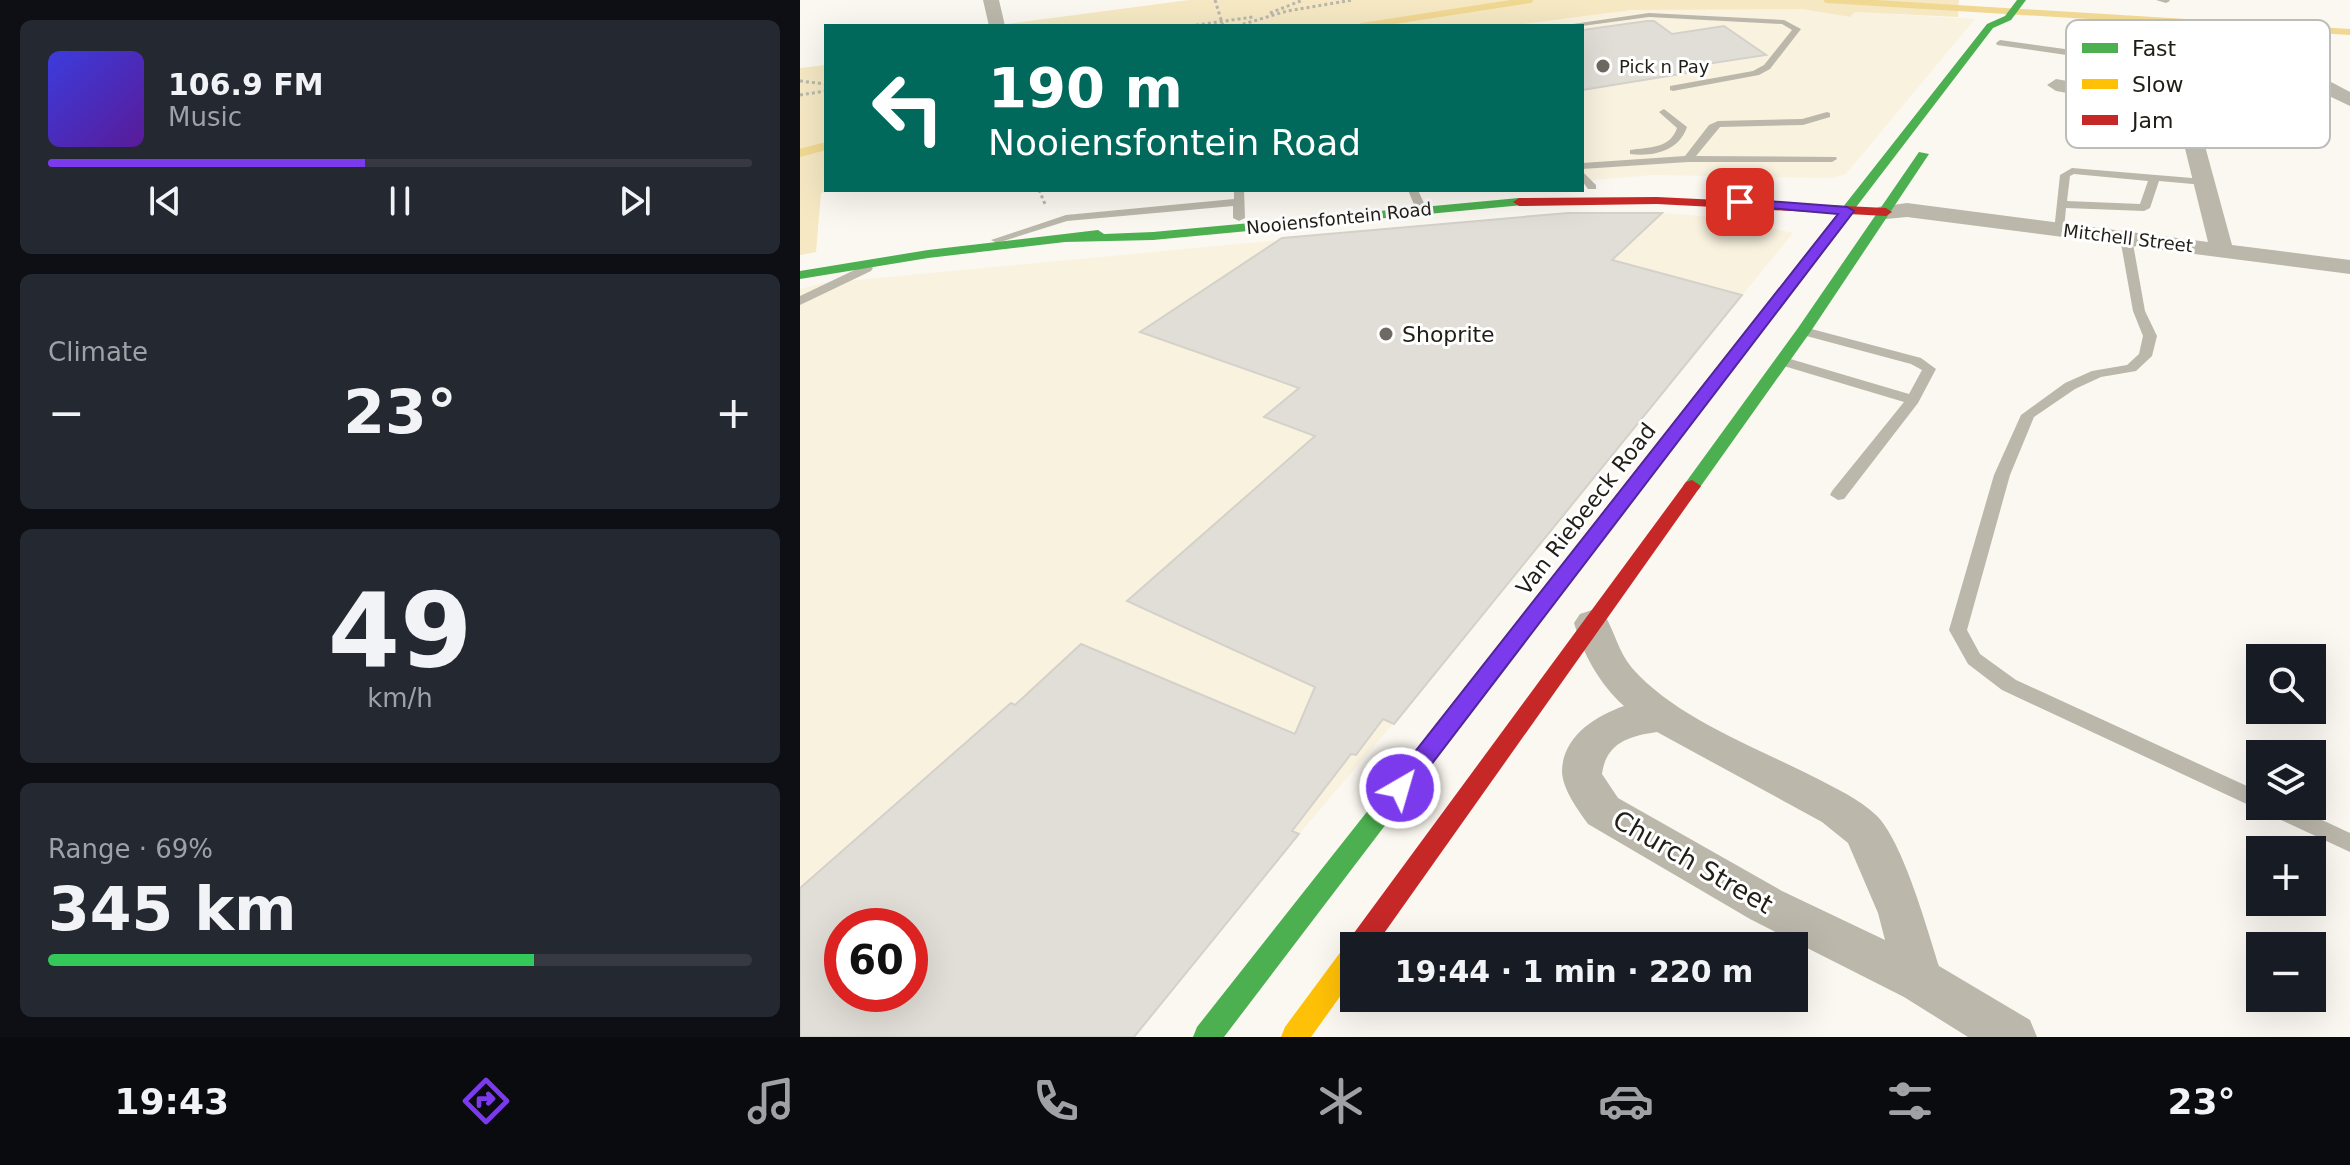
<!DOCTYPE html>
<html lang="en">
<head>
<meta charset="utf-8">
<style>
  body { margin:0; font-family:"DejaVu Sans",sans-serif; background:#242831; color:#f1f3f6; height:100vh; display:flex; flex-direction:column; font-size:30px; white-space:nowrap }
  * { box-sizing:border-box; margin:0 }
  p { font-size:26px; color:#9ea1a6 }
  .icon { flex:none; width:44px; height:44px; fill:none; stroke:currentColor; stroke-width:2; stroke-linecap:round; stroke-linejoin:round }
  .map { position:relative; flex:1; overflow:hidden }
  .sheet { display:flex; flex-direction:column; gap:20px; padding:20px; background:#0d0f14; width:800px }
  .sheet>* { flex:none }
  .top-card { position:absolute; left:24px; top:24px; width:760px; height:168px; border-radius:0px; box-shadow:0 8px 32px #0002; background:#00695c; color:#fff; overflow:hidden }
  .controls { position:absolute; left:1446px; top:644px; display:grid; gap:16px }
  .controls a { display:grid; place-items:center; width:80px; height:80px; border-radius:0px; background:#171b24; box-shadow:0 8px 32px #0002; font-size:40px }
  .speed { position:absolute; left:24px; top:908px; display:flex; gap:16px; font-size:40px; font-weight:700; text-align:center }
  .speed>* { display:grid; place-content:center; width:104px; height:104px; border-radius:50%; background:#171b24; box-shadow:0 8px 32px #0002; line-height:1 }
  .speed .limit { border:12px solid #d22; background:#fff; color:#111 }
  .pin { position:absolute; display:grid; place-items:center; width:68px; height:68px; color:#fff; margin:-34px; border-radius:16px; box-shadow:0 4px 12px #0006 }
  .me { position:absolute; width:88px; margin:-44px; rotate:38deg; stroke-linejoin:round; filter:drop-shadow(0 0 6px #0008) }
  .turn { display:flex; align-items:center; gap:28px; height:168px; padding:0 32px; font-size:36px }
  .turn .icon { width:104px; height:104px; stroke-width:2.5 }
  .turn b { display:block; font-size:56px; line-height:68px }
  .big { font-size:60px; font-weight:600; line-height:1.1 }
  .sheet .tile { flex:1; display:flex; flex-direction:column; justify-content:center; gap:12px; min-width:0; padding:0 28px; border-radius:12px; background:#242831 }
  .sheet .dial { align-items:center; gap:0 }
  .dial b { font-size:104px; line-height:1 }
  .song { display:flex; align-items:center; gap:24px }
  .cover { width:96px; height:96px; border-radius:12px; background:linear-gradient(135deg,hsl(240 70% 55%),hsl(270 70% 35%)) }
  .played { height:8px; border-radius:4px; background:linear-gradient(90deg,#7c3aed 45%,#363941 45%) }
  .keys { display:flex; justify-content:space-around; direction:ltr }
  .heat { display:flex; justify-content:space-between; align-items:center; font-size:44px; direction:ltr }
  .charge { height:12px; border-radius:6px; background:linear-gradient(90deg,#34c759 69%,#363941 0) }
  .trip { position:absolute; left:540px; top:932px; width:468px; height:80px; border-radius:0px; background:#171b24; box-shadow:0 8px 32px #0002; font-weight:600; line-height:80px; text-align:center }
  .dock { display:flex; height:128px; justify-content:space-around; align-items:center; background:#090b0e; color:#9ea1a6 }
  .dock .icon { width:56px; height:56px }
  .dock .current { color:#7c3aed }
  .dock b { font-size:36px; color:#f1f3f6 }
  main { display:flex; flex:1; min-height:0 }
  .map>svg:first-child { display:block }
</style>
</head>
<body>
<main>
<section class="sheet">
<div class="tile">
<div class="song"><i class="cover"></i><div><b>106.9 FM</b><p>Music</p></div></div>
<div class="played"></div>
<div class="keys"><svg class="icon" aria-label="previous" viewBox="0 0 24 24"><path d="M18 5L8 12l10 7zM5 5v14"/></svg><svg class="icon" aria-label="pause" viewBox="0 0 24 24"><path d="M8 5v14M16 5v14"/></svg><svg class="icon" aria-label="next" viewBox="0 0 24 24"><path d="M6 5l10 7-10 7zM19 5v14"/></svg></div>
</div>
<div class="tile"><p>Climate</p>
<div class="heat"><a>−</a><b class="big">23°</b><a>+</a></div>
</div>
<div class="tile dial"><b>49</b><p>km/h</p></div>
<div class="tile"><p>Range · 69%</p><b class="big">345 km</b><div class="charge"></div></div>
</section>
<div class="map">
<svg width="1550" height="1037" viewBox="0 0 1550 1037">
  <rect width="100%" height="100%" fill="#fbf8f1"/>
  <path fill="#f9f2df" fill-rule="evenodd" d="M1002,9L1049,17L1055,12L1175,19L1046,174L1032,178L853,175L782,181V26H710L832,10Z
    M768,213H861L928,218L993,233L593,724L499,834L334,1037H0V289L24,283ZM42,926H110V994H42Z"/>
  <path fill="#f5e8c3" d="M389,0H1159L1158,17L1055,12L1050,17L1002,9L832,10L709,26L207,24Z
    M26,65V190H29L21,193L16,252L0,255V68Z"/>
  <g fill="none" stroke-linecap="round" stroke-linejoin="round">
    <path stroke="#f1d892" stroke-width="6" d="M1027,0L1550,32
      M562,26L730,0"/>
    <path stroke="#f1d892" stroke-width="8" d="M0,153L26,146"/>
  </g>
  <path fill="#e1ded7" stroke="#d4d1ca" stroke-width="2" fill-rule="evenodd" d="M847,21H854L872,34L924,26L966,55L880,68L887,73L782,90V30Z
    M768,213H862L812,260L942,295L594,724L583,719L556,755L551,754L492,831L499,834L334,1037H0V888L211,703L215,705L281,644L495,734L515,687L327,601L515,436L464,417L499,388L340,332L482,238ZM42,926H110V994H42Z"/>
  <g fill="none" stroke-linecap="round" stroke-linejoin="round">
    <path stroke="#bab6ad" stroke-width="3" stroke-dasharray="3 3" stroke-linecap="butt" d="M415,0L423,26
      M470,13L503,0
      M390,26L453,17
      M437,26L487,11L552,0
      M0,81L26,84
      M0,95L26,91
      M239,190L245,204"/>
    <path fill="#bbb7ab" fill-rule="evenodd" d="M1356,0H1369L1370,1L1366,3Z
      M849,13L984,20L1001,29L970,69L959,75L873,91L870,90V86L953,71L964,65L992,30L982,24L849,17L782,26H759Z
      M1200,40L1301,54L1357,49L1393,61L1389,64L1357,55L1301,60L1197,45L1196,43Z
      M864,109L887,127C879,151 853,157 830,154V150C849,147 870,149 877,128L859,112Z
      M1027,112L1030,113V117L1003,125L920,127L896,156L1036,157L1037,159L1032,162H888L782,169V163L885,156L909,125L918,121L1002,119Z
      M1272,168L1404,179L1409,182L1404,185L1359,181L1350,208L1344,211L1266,208L1264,229L1254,231L1260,175ZM1274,174L1348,181L1340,204L1267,201L1270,176Z
      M782,171L796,185V189H788L782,181Z
      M434,190H444L445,218L439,221L433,218V206L267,221L197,243L191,240L266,215L434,199Z
      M608,190H618L627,210L625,212H617Z
      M1326,235L1332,238L1345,311L1357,336L1352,356L1336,371L1301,377L1275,389L1234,417L1210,475L1167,630L1180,654L1216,680L1460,792V806H1492L1550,833V852L1464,812L1462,809L1453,807L1202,690L1168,664L1149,630L1194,475L1221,415L1265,383L1292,371L1327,365L1339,354L1343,336L1333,311L1320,238Z
      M67,264L73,268L71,271L0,305V296Z
      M1004,327L1121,358L1136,369L1118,403L1044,499L1038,500L1030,495L1032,491L1104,402L977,364L975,361L977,358H987L1109,394L1122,370L1111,364L999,334L997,331Z"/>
    <path fill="#bbb7ab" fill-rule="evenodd" d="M183,0H199L205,26H189Z
      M1415,54C1466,57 1507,67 1550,92V106L1481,73L1415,65L1384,69L1432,245L1550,260V274L1107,217L1086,219L1075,212L1078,207L1107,203L1408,242L1376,112L1256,91L1247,85L1256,79L1373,100L1365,67C1378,55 1398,55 1415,54Z
      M792,610L804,614C815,632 818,651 832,668C876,718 955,747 1014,777C1035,788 1058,798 1076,815C1103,841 1127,929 1139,966L1230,1020L1237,1037H1168L1104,997L950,919L788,824C778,810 763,790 762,772C762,737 795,716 824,706C799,683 784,656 774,623L780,614ZM857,732L1022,822L1048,843L1078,913L1085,940L982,891L818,798L802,774C806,743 829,736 857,732Z"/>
    <path fill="#4caf50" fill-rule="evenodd" d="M1217,0H1226L1211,20L1193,28L885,431H873L871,427L873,423L1187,24L1205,16Z
      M1119,152L1129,154L1011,331L898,490H886L883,486L886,482L998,328Z
      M719,198L723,199V205L353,240L265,242L128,258L0,279V271L128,250L298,230L304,234L353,232Z
      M623,749L631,751L634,758L631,765L424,1037H393L397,1027L615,751Z"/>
    <path fill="#ffc107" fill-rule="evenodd" d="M554,943L562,946H554V977L511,1037H481L485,1027L545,946Z"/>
    <path fill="#c62828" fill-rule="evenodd" d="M857,197L1086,208L1092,212L1086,216L857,204L719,206L713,202L719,198Z
      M879,422L887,427L885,431L631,765L623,767L615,765L612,758L615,751L873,423Z
      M892,480L901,486L898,490L575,946H554V956L551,955L547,946L551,937L886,482Z"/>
  </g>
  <path fill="#7c3aed" stroke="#51269a" stroke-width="2" d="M940,199L1047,207L1054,211L608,795L600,798L592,795L588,788L592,781L1038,214L936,205V200Z"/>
  <g fill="#6d6a63" stroke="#fff" stroke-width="3">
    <circle cx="803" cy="66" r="8"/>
    <circle cx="586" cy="334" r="8"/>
  </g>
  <g text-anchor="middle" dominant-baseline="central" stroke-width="6" stroke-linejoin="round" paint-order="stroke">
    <g font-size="18" fill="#211e16" stroke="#fff" text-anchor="start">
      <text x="819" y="66">Pick n Pay</text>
    </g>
    <g font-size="18" fill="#211e16" stroke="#fff">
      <text transform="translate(539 218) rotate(-6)">Nooiensfontein Road</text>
      <text transform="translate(1328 238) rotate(7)">Mitchell Street</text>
    </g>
    <g font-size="22" fill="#211e16" stroke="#fff" text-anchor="start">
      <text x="602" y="334">Shoprite</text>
    </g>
    <g font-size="22" fill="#211e16" stroke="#fff">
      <text transform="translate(786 509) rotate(-52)">Van Riebeeck Road</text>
    </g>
    <g font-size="26" fill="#211e16" stroke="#fff">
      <text transform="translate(893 862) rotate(30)">Church Street</text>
    </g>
  </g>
  <rect x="1266" y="20" width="264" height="128" rx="12" fill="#fff" stroke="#bcbcb9" stroke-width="2"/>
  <rect x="1282" y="43" width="36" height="10" fill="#4caf50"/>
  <rect x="1282" y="79" width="36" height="10" fill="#ffc107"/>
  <rect x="1282" y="115" width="36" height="10" fill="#c62828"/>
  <g font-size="22" fill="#211e16">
    <text x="1332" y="56">Fast</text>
    <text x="1332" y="92">Slow</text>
    <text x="1332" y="128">Jam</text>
  </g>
</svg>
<div class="controls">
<a><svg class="icon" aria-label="search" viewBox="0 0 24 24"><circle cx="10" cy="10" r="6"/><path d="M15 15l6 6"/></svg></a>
<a><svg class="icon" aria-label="layers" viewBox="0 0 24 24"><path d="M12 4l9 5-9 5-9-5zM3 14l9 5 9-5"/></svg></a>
<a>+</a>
<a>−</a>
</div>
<div class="speed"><div class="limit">60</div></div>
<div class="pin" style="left:940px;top:202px;background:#d93025"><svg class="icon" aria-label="arrive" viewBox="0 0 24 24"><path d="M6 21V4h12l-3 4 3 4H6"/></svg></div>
<svg class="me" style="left:600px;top:788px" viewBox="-20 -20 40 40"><circle r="17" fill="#7c3aed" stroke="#fff" stroke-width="3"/><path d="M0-11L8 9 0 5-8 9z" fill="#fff"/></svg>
<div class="trip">19:44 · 1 min · 220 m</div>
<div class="top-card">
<div class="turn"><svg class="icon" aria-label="left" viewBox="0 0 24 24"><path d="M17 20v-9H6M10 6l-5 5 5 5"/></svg><div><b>190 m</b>Nooiensfontein Road</div></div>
</div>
</div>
</main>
<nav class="dock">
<b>19:43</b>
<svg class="icon current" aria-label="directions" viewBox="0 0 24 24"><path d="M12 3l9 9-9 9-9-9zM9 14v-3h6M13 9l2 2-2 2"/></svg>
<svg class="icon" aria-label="music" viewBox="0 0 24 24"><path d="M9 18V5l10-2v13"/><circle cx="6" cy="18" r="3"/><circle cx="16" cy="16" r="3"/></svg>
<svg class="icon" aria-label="phone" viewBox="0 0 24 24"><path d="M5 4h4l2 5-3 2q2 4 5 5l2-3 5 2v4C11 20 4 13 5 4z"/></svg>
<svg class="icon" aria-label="climate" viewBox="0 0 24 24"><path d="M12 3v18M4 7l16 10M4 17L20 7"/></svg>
<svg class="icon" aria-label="car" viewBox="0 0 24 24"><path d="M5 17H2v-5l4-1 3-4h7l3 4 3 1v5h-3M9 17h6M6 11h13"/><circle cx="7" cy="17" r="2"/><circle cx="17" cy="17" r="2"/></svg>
<svg class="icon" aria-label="filters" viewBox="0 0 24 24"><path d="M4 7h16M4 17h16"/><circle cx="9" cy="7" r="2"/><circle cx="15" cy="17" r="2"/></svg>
<b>23°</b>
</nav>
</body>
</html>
